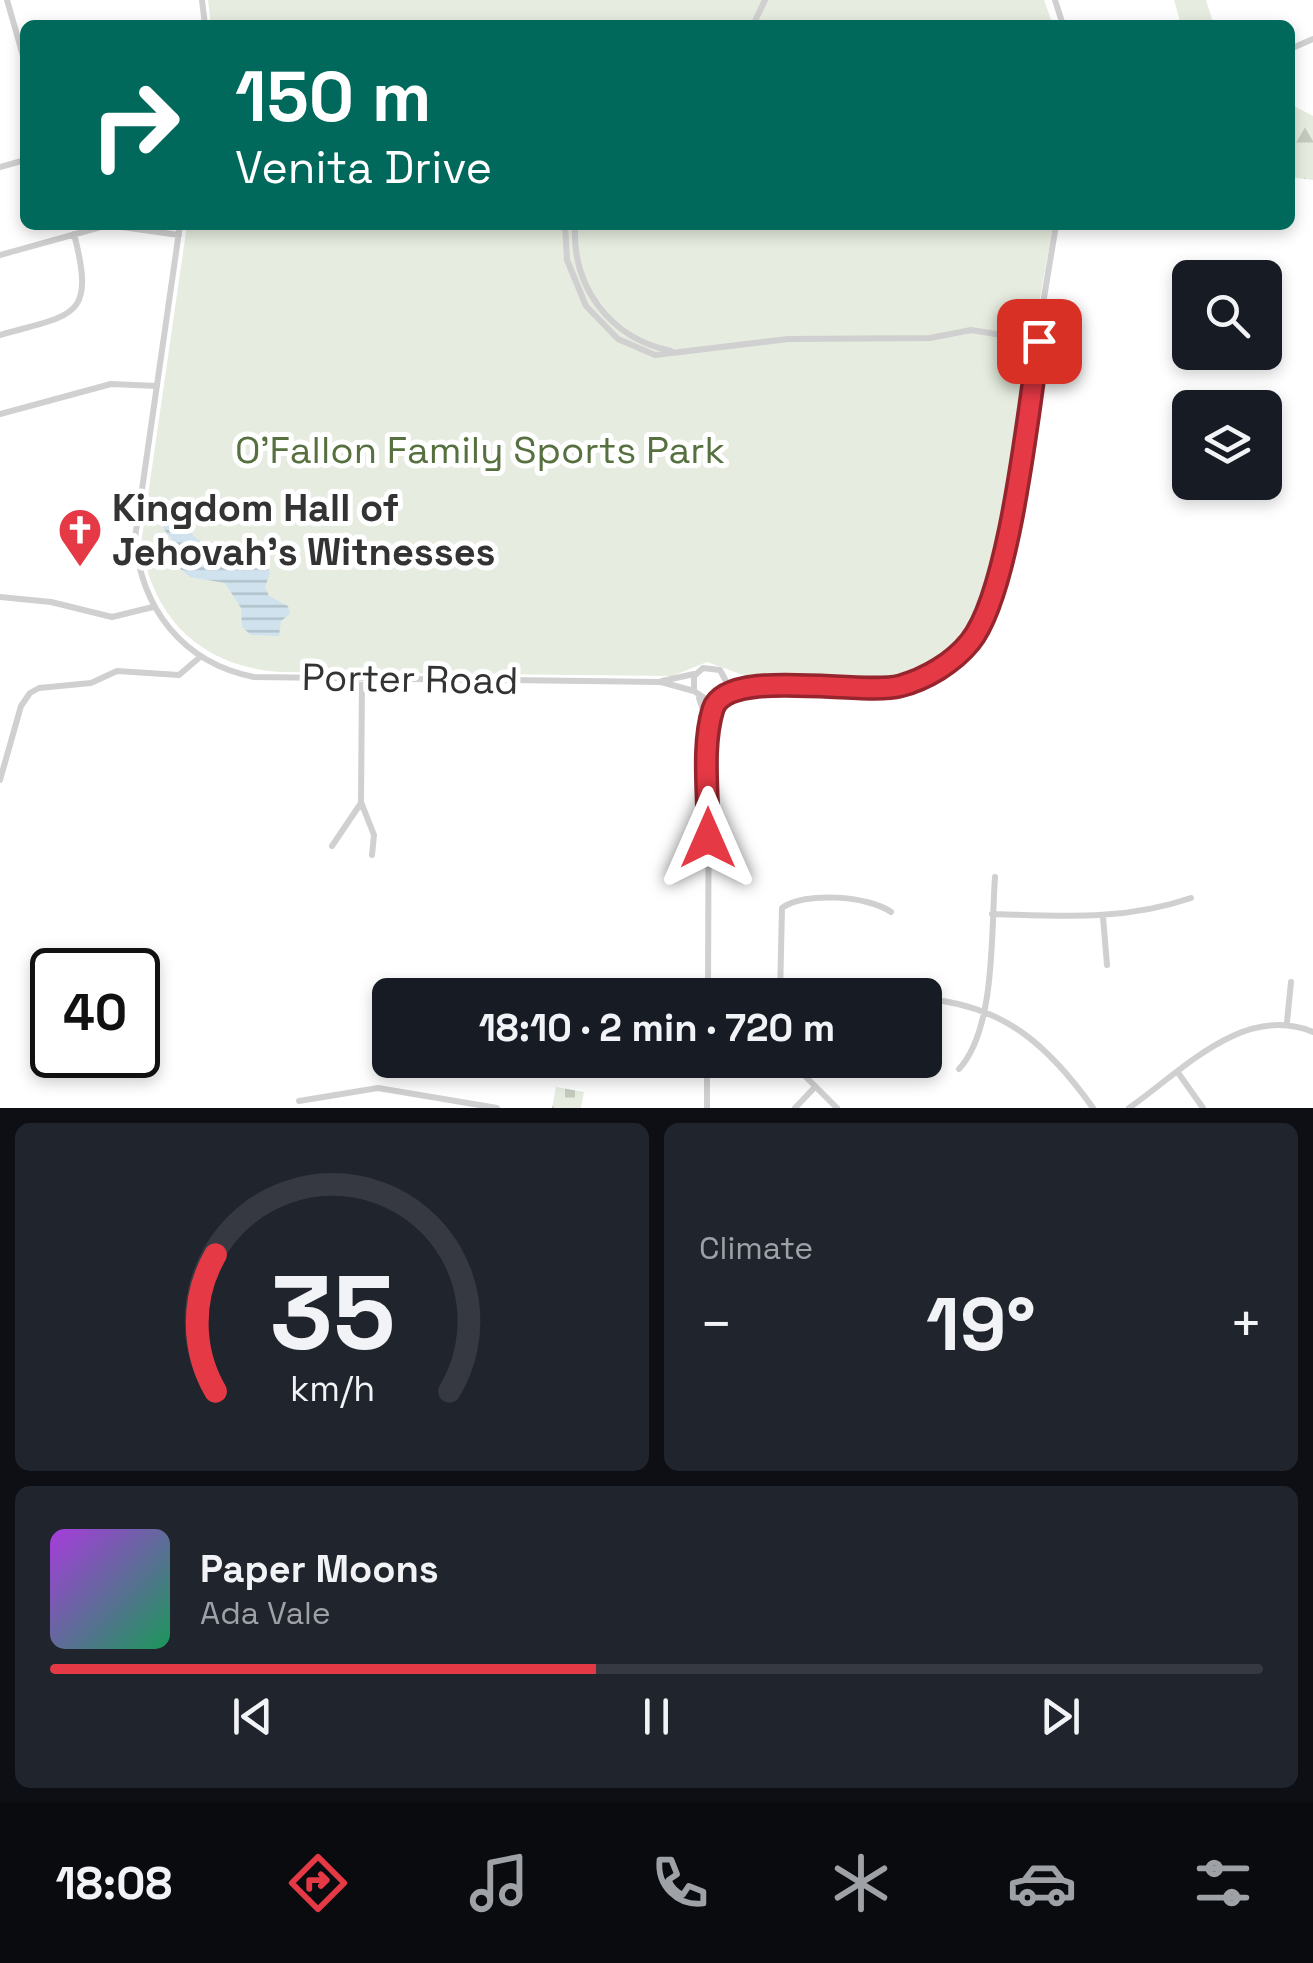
<!DOCTYPE html>
<html lang="en">
<head>
<meta charset="utf-8">
<style>
  body { margin:0; font-family:"Space Grotesk",sans-serif; background:#20242c; color:#f1f3f6; height:100vh; display:flex; flex-direction:column; font-size:38px; white-space:nowrap }
  * { box-sizing:border-box; margin:0 }
  p { font-size:32px; color:#9ea1a6 }
  .icon { flex:none; width:55px; height:55px; fill:none; stroke:currentColor; stroke-width:2; stroke-linecap:round; stroke-linejoin:round }
  .map { position:relative; height:1108px; overflow:hidden }
  .panel { display:flex; flex-direction:column; gap:15px; padding:15px; background:#0d0f14; flex:1 }
  .panel>* { flex:none }
  .hud { position:absolute; left:20px; top:20px; width:1275px; height:210px; border-radius:15px; box-shadow:0 5px 15px #0003; background:#00695c; color:#fff; overflow:hidden }
  .fabs { position:absolute; left:1172px; top:260px; display:grid; gap:20px }
  .fabs a { display:grid; place-items:center; width:110px; height:110px; border-radius:15px; background:#171b24; box-shadow:0 5px 15px #0003; font-size:50px }
  .speed { position:absolute; left:30px; top:948px; display:flex; gap:20px; font-size:50px; font-weight:700; text-align:center }
  .speed>* { display:grid; place-content:center; width:130px; height:130px; border-radius:50%; background:#171b24; box-shadow:0 5px 15px #0003; line-height:1 }
  .speed .limit { border:5px solid #111; border-radius:15px; background:#fff; color:#111 }
  .pin { position:absolute; display:grid; place-items:center; width:85px; height:85px; color:#fff; margin:-42px; border-radius:20px; box-shadow:0 5px 15px #0006 }
  .me { position:absolute; width:110px; margin:-55px; rotate:0deg; stroke-linejoin:round; filter:drop-shadow(0 0 8px #0008) }
  .turn { display:flex; align-items:center; gap:35px; height:210px; padding:0 50px; font-size:45px }
  .turn .icon { width:130px; height:130px; stroke-width:2.5 }
  .turn b { display:block; font-size:70px; line-height:85px }
  .big { font-size:75px; font-weight:700; line-height:1.1 }
  .panel .widget { flex:1; display:flex; flex-direction:column; justify-content:center; gap:15px; min-width:0; padding:0 35px; border-radius:15px; background:#20242c }
  .panel .dial { align-items:center; gap:0 }
  .dial svg { height:260px; overflow:visible; fill:none; stroke:#363941; stroke-width:7; stroke-linecap:round; text-anchor:middle }
  .dial text { fill:#f1f3f6; stroke:none }
  .song { display:flex; align-items:center; gap:30px }
  .cover { width:120px; height:120px; border-radius:15px; background:linear-gradient(135deg,hsl(280 70% 55%),hsl(150 70% 35%)) }
  .played { height:10px; border-radius:5px; background:linear-gradient(90deg,#e63946 45%,#363941 45%) }
  .keys { display:flex; justify-content:space-around; direction:ltr }
  .heat { display:flex; justify-content:space-between; align-items:center; font-size:55px; direction:ltr }
  .panel .tiles { flex:1; display:grid; gap:15px; grid-template-columns:1fr 1fr }
  .widget:last-child { grid-column:span 2 }
  .trip { position:absolute; left:372px; top:978px; width:570px; height:100px; border-radius:15px; background:#171b24; box-shadow:0 5px 15px #0003; font-weight:700; line-height:100px; text-align:center }
  .tabs { display:flex; height:160px; justify-content:space-around; align-items:center; background:#090b0e; color:#9ea1a6 }
  .tabs .icon { width:70px; height:70px }
  .tabs .selected { color:#e63946 }
  .tabs b { font-size:45px; color:#f1f3f6 }
  .map>svg:first-child { display:block }
</style>
</head>
<body>
<div class="map">
<svg width="1313" height="1108" viewBox="0 0 1313 1108">
  <defs>
    <pattern id="forest-firs" width="22" height="20" patternUnits="userSpaceOnUse" patternTransform="scale(2.5)"><rect width="22" height="20" fill="#e6ecdf"/><path d="M5 1l3.5 6h-7zM16 11l3.5 6h-7z" fill="#c6cbc0"/></pattern>
    <pattern id="cemetery-stones" width="16" height="16" patternUnits="userSpaceOnUse" patternTransform="scale(2.5)"><rect width="16" height="16" fill="#e6ecdf"/><path d="M2 7V4a2 2 0 0 1 4 0v3zM10 15v-3a2 2 0 0 1 4 0v3z" fill="#c6cbc0"/></pattern>
    <pattern id="water-rules" width="6" height="5" patternUnits="userSpaceOnUse" patternTransform="scale(2.5)"><rect width="6" height="5" fill="#cfe2ee"/><path d="M0 2.5h6" fill="none" stroke="#b2c2cd"/></pattern>
  </defs>
  <rect width="100%" height="100%" fill="#fff"/>
  <path fill="url(#forest-firs)" d="M1174,0H1206L1214,25H1181Z
    M1290,104L1313,116V180L1290,177Z"/>
  <path fill="url(#cemetery-stones)" d="M556,1087L584,1092L581,1108H552Z"/>
  <path fill="#e6ecdf" d="M208,0H1044L1053,25H211Z
    M187,225H1053L985,610L950,653L902,677L879,681L749,677L707,662L672,676L281,672C203,667 154,621 141,544Z"/>
  <path fill="url(#water-rules)" d="M174,515C185,521 187,530 196,538C213,552 239,543 259,547L270,573L265,587L269,596L288,606L290,614L281,621L279,636L251,635L242,627L241,608L225,583L190,577L177,566L173,541L163,528Z"/>
  <g fill="none" stroke-linecap="round" stroke-linejoin="round">
    <path stroke="#d0d0d0" stroke-width="6" d="M7,0L25,63
      M202,0L205,25
      M1055,0L1063,25
      M753,25L765,0
      M1290,49L1313,39
      M0,167L25,160
      M180,225L135,538C141,609 183,663 254,677L661,682L694,691
      M565,225L567,260L586,306L618,339L655,355L788,339L930,338L971,330L1039,341
      M575,225C572,288 610,338 671,351
      M0,255L108,225L179,235
      M0,335C74,314 96,319 74,234
      M0,414L111,384L157,386
      M0,597L51,602L112,617L153,607
      M362,679L361,802L374,835L372,855
      M662,681L694,674
      M724,693L727,683L720,670L703,668L694,676V691L709,701C724,698 735,688 752,686C856,675 953,725 996,588L1056,225
      M699,698L709,728L708,995
      M709,727L718,701
      M0,780L21,706L30,693L39,688L91,683L117,671L179,675L200,657
      M332,846L361,803
      M992,914C1061,916 1124,921 1191,898
      M1103,917L1107,965
      M708,984L871,995
      M780,995L782,908C804,891 869,896 891,912
      M925,999C1004,1005 1049,1046 1093,1108
      M1287,1022L1291,982
      M789,1060L837,1108
      M959,1069C996,1029 991,931 995,877
      M1179,1074L1203,1108
      M299,1101L378,1088L497,1108
      M707,1108V1060
      M795,1108L815,1087
      M1129,1108C1182,1071 1244,1003 1313,1032"/>
  </g>
  <g fill="none" stroke-linecap="round" stroke-linejoin="round">
    <defs>
      <path id="route" d="M708,838C709,798 701,748 713,709C727,666 861,696 900,686C926,679 953,663 970,642C1010,593 1028,411 1039,341"/>
    </defs>
    <use href="#route" stroke="#96252e" stroke-width="25"/>
    <use href="#route" stroke="#e63946" stroke-width="18"/>
  </g>
  <defs>
    <symbol id="church-pin" viewBox="-11 -11 22 30"><path d="M0 17L-7.5 6A9.5 9.5 0 1 1 7.5 6Z" fill="#e63946" stroke="#fff"/><path d="M-1.2-6h2.4v3.5h3.3v2.4h-3.3V6h-2.4V-.1h-3.3v-2.4h3.3Z" fill="#fff"/></symbol>
  </defs>
  <g fill-rule="evenodd">
    <use href="#church-pin" x="55" y="505" width="50" height="68"/>
  </g>
  <g text-anchor="middle" dominant-baseline="central" stroke-width="10" stroke-linejoin="round" paint-order="stroke">
    <g font-size="38" fill="#56703f" stroke="#fff">
      <text x="480" y="450">O'Fallon Family Sports Park</text>
    </g>
    <g font-size="38" font-weight="bold" fill="#333" stroke="#fff" text-anchor="start">
      <text x="112" y="508">Kingdom Hall of<tspan x="112" dy="44">Jehovah's Witnesses</tspan></text>
    </g>
    <g font-size="38" fill="#333" stroke="#fff">
      <text transform="translate(410 679) rotate(1)">Porter Road</text>
    </g>
  </g>
</svg>
<div class="fabs">
<a><svg class="icon" aria-label="search" viewBox="0 0 24 24"><circle cx="10" cy="10" r="6"/><path d="M15 15l6 6"/></svg></a>
<a><svg class="icon" aria-label="layers" viewBox="0 0 24 24"><path d="M12 4l9 5-9 5-9-5zM3 14l9 5 9-5"/></svg></a>
</div>
<div class="speed"><div class="limit">40</div></div>
<div class="pin" style="left:1039px;top:341px;background:#d93025"><svg class="icon" aria-label="arrive" viewBox="0 0 24 24"><path d="M6 21V4h12l-3 4 3 4H6"/></svg></div>
<svg class="me" style="left:708px;top:838px" viewBox="-20 -20 40 40"><path d="M0-17L14 15 0 8-14 15z" fill="#e63946" stroke="#fff" stroke-width="4"/></svg>
<div class="trip">18:10 · 2 min · 720 m</div>
<div class="hud">
<div class="turn"><svg class="icon" aria-label="right" viewBox="0 0 24 24"><path d="M7 20v-9h11M14 6l5 5-5 5"/></svg><div><b>150 m</b>Venita Drive</div></div>
</div>
</div>
<section class="panel">
<div class="tiles">
<div class="widget dial"><svg viewBox="0 0 100 80">
<path d="M14 69A42 42 0 1 1 86 69"/>
<path d="M14 69A42 42 0 0 1 14 27" stroke="#e63946"/>
<text x="50" y="56" font-size="32" font-weight="700">35</text>
<text x="50" y="72" font-size="11">km/h</text>
</svg></div>
<div class="widget"><p>Climate</p>
<div class="heat"><a>−</a><b class="big">19°</b><a>+</a></div>
</div>
<div class="widget">
<div class="song"><i class="cover"></i><div><b>Paper Moons</b><p>Ada Vale</p></div></div>
<div class="played"></div>
<div class="keys"><svg class="icon" aria-label="previous" viewBox="0 0 24 24"><path d="M18 5L8 12l10 7zM5 5v14"/></svg><svg class="icon" aria-label="pause" viewBox="0 0 24 24"><path d="M8 5v14M16 5v14"/></svg><svg class="icon" aria-label="next" viewBox="0 0 24 24"><path d="M6 5l10 7-10 7zM19 5v14"/></svg></div>
</div>
</div>
</section>
<nav class="tabs">
<b>18:08</b>
<svg class="icon selected" aria-label="directions" viewBox="0 0 24 24"><path d="M12 3l9 9-9 9-9-9zM9 14v-3h6M13 9l2 2-2 2"/></svg>
<svg class="icon" aria-label="music" viewBox="0 0 24 24"><path d="M9 18V5l10-2v13"/><circle cx="6" cy="18" r="3"/><circle cx="16" cy="16" r="3"/></svg>
<svg class="icon" aria-label="phone" viewBox="0 0 24 24"><path d="M5 4h4l2 5-3 2q2 4 5 5l2-3 5 2v4C11 20 4 13 5 4z"/></svg>
<svg class="icon" aria-label="climate" viewBox="0 0 24 24"><path d="M12 3v18M4 7l16 10M4 17L20 7"/></svg>
<svg class="icon" aria-label="car" viewBox="0 0 24 24"><path d="M5 17H2v-5l4-1 3-4h7l3 4 3 1v5h-3M9 17h6M6 11h13"/><circle cx="7" cy="17" r="2"/><circle cx="17" cy="17" r="2"/></svg>
<svg class="icon" aria-label="filters" viewBox="0 0 24 24"><path d="M4 7h16M4 17h16"/><circle cx="9" cy="7" r="2"/><circle cx="15" cy="17" r="2"/></svg>
</nav>
</body>
</html>
